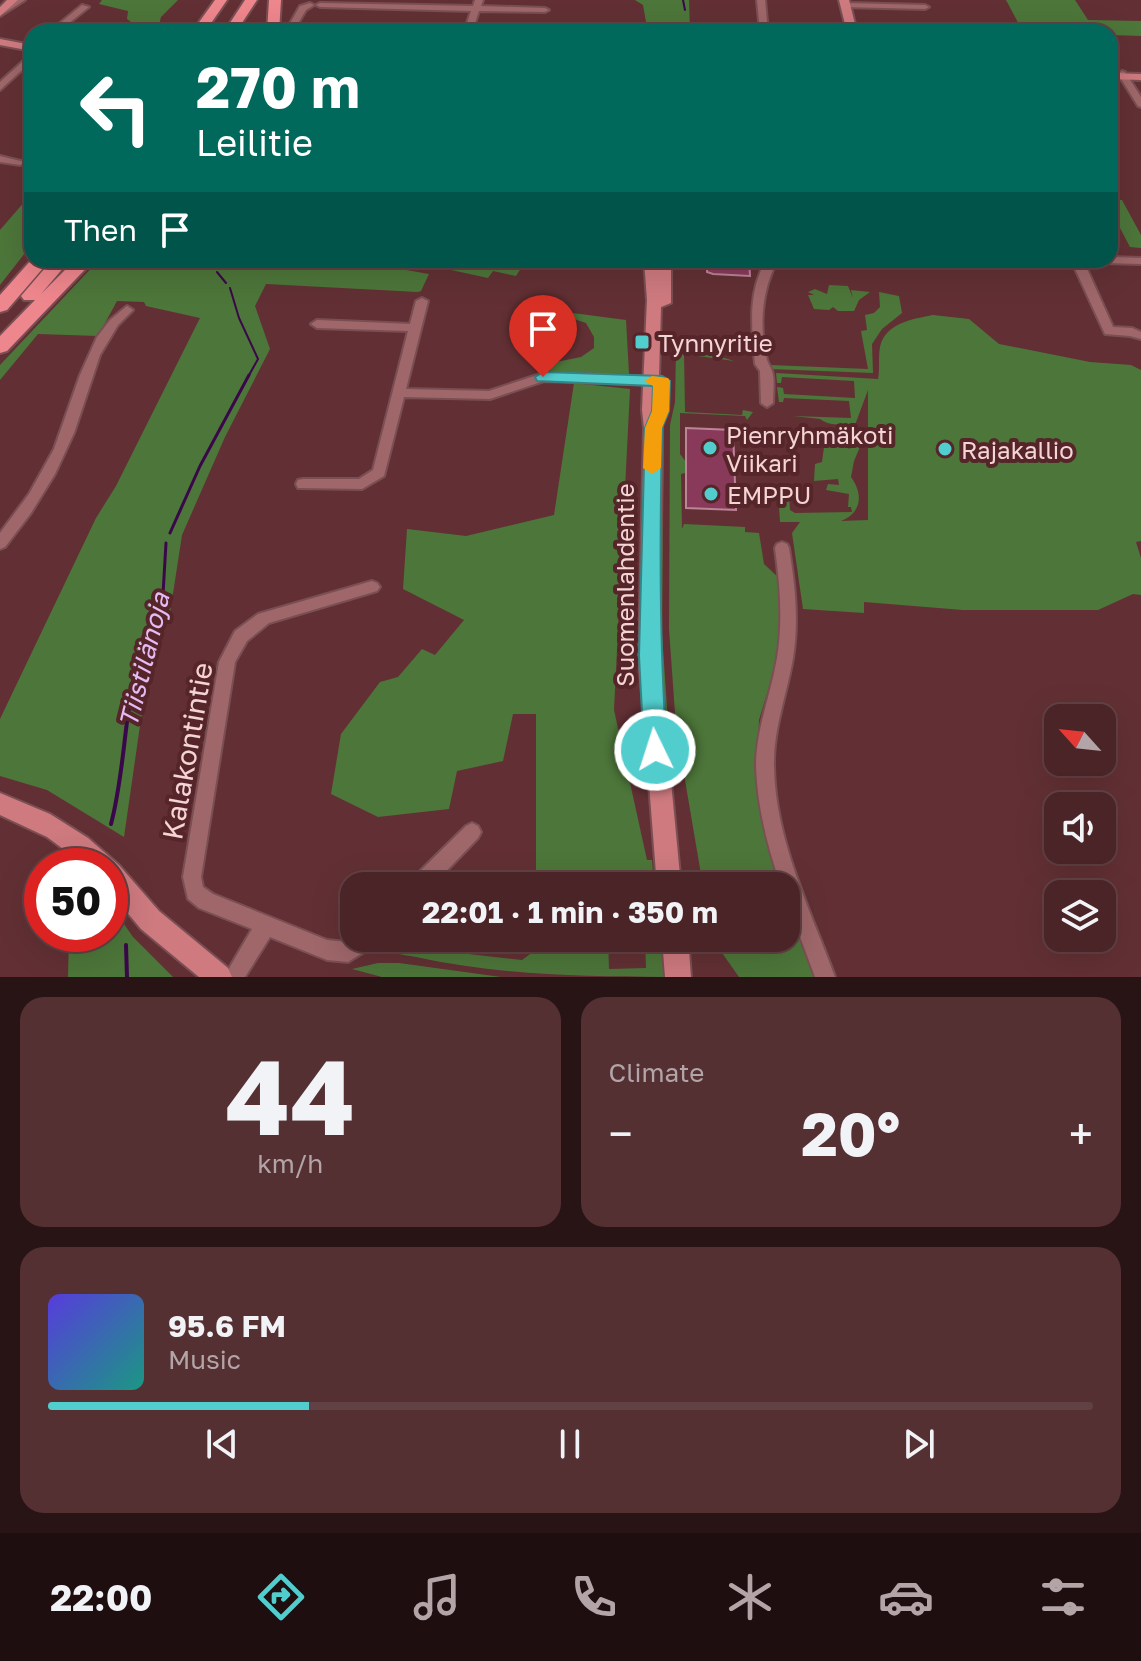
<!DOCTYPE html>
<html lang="en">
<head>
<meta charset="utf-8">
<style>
  body { margin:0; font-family:"Golos Text",sans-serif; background:#543033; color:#f1f3f6; height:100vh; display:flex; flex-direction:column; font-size:30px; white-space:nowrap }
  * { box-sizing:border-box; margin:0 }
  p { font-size:26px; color:#b2a4a7 }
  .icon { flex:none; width:44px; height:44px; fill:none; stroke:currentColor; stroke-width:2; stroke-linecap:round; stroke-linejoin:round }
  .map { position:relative; height:977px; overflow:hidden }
  .drawer { display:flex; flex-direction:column; gap:20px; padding:20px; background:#291415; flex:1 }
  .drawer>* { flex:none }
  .guide { position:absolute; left:24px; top:24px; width:1094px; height:244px; border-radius:24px; box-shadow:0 8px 32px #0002,0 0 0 2px #614144; background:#00695c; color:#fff; overflow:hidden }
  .needle { width:52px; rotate:297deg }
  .fabs { position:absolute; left:1044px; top:704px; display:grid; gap:16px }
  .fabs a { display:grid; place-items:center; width:72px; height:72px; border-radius:16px; background:#4a2427; box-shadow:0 8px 32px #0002,0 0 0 2px #614144; font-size:40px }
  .speed { position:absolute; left:24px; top:848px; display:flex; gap:16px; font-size:40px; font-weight:700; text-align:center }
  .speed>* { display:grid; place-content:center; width:104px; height:104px; border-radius:50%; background:#4a2427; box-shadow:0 8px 32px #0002,0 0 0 2px #614144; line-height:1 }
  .speed .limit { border:12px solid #d22; background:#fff; color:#111 }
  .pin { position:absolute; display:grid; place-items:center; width:68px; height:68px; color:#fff; margin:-82px -34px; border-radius:50% 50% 50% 0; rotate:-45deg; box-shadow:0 0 8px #0007 }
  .pin .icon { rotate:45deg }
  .me { position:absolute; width:88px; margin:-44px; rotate:356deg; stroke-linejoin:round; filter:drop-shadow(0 0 6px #0008) }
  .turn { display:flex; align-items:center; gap:28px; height:168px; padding:0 40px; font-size:36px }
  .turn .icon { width:104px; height:104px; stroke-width:2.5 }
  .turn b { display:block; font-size:56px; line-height:68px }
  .then { display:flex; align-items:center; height:76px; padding:0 40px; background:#0003; gap:16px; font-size:30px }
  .big { font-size:60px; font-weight:700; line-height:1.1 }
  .drawer .card { flex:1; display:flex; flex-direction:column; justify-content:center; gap:12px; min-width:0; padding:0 28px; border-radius:24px; background:#543033 }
  .drawer .dial { align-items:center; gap:0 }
  .dial b { font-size:104px; line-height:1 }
  .song { display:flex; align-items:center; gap:24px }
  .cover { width:96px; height:96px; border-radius:12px; background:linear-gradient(135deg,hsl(250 70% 55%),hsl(170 70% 35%)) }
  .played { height:8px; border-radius:4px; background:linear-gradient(90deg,#52cdce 25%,#614144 25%) }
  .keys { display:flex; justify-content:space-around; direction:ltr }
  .heat { display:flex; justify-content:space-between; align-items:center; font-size:44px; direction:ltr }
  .drawer .tiles { flex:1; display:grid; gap:20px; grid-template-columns:1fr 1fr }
  .card:last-child { grid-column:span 2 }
  .trip { position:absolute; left:340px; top:872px; width:460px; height:80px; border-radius:24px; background:#4a2427; box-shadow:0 8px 32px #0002,0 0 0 2px #614144; font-weight:700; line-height:80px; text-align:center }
  .menu { display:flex; height:128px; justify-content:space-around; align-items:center; background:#1e0e10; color:#b2a4a7 }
  .menu .icon { width:56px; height:56px }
  .menu .selected { color:#52cdce }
  .menu b { font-size:36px; color:#f1f3f6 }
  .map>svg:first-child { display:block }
</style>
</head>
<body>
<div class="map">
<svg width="1141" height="977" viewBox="0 0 1141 977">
  <rect width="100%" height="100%" fill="#623034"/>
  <path fill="#4d763a" d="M102,0H178L161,17L158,29L140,32L142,30L127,19L128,11L99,4Z
    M635,0H689L690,32H639L646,22L643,5Z
    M1006,0H1075L1088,20L1141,21V36L1110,35V32H1023Z
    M32,193V244L0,285V230Z
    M1110,200H1122L1141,235V248L1130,247L1110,209Z
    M99,260H400L395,268L429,274L421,291L418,292L266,284L255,306L270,349L225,437L182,535L170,613L149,663L124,837L47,790L0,776V719L96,518L116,486L200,318L146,306L144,302L117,301L98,336L38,334L0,380V365Z
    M405,260H526L516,276L493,271L488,278Z
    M829,285L848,286L853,298L851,290L870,292L859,300L854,311H838L833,307L829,310L814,309L808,295H814L808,292L815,289L827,294Z
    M879,292L899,296L902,313L882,329L872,344L873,373L770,369V365L868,369L861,331L867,330L865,315L874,313L880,307Z
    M565,312L626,320L629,374L550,372L551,363L581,357L594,348V337L586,323L565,316Z
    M933,315L969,319L999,344L1090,362L1131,365L1141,370V541L1136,542L1141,558V595L1133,594L1098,610H963L864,602V613L803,609L792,533L800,522H780L778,491L798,494L789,495L790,510L795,513L852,512L851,507H848L849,494L826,490L828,484L839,485L838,479L814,481L815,464L822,462L824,447L846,445L849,449L857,443L860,433L862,442L854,461L851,477C864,495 861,513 841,521L868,520V390L855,425V442L853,443L851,425C837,424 830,426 820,419L793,416L851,418L849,401L784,398L783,402H779L777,387L783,388L784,394L855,398L854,381L782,377L781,383H777L776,373L878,379C880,369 878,357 880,347C885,323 913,319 933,315Z
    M696,349L734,361L684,354L685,412L742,415L743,410L753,412L747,420L745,416L680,413V454L686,462L692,463L689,472L681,474L682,529L684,524L745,527V532L759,533L764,564L780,579L783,613L775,667L759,720L757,767L817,977H739L713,940L786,938V886H703L676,727L669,629L670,425L675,402L676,350Z
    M574,383L630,389L614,710L647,860H652L654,886H536V714H513L503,761L457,771L449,809L378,817L331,794L341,734L380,682L398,677L422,649L435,655L464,620L403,589L407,529L466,536L554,515Z
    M661,423L664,424L662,634L668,722L663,724L658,660Z
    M110,904L133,937L173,977H68L69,934H110Z
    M377,938H410L442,951L522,960L537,949V938H608L609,969L646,968L645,938H661L667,977C583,977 498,975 416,957C401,954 389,954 375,946Z
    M378,963H399L501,977H382L352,969Z"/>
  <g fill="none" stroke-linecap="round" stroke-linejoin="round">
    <path stroke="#3a084a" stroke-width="2" d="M683,0L685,10
      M205,260L213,267
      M217,272L226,283
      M230,288L239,318L258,359L248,377"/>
    <path stroke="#3a084a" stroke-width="3" d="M170,533L200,466L249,375
      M145,642L163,594L166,543"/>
    <path stroke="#3a084a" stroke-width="4" d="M111,824C127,764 123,699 145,640
      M126,945L127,977"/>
  </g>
  <path fill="#89395a" stroke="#bb8497" stroke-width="2" d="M707,260H749L750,276L713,274L707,272Z
    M686,428L733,430L736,510L686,508Z"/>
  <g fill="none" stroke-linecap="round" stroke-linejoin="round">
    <defs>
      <path id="minor" d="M16,0H25L0,16V10Z
        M475,0H483L481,6L545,8L549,10L545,12L479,11L472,32H464L471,11L320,7L316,5L320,3L473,6Z
        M757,0H765L768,32H760Z
        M310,3L314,5L306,10L293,32H285L300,6Z
        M846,3L925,5L929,7L925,9L843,7V3Z
        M82,5L89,7L58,32H49Z
        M32,53V61L0,90V82Z
        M1122,71L1125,72L1141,97V107L1138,106L1118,74Z
        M0,156L25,162L20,165L0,162Z
        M1110,257L1141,258V264L1105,263L1099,260H1110Z
        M766,260H778C761,290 759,327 767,360C768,364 771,367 772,371C775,380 773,393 773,403L767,407L761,403L760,371L755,364C752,327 747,294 766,260Z
        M1071,260H1083L1113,327L1132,328L1141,332V339L1130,336L1105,334Z
        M422,298L428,301L406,389L489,391L543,373L662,377L668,381L662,385L544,381L490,399L404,397L384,476L362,489L298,488L296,484L298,480L303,479H359L373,470L408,331L317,328L311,324L317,320L410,324L416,301Z
        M127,306L133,310L118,325L100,355L74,433L55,474L31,513L5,547L0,549V533L29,494L54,449L80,375L97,337L110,320Z
        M782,542L787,544L789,548C795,585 799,621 793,658C787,694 773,729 774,766C775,840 810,909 835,977H815L786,899V886H781C768,848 757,807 756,766C756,729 771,694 777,658C783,621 780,585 775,548L777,544Z
        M372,581L377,583L380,587L377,591L269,623L247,641L235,662L201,877L203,887L213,894L327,940L346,942L354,936V938H378L375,945L348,962L327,960L270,937L245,977H224L252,929L199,908L188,899L183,877L219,662L235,631L258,614Z
        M472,823L478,826L481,832L478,838L432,886H410L412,879L466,826Z"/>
      <path id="major" d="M7,0H18L0,16V7Z
        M839,0H849L857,32H847Z
        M0,39L32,45V51L0,45Z
        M1110,73L1141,74V80L1110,79Z
        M644,260H671V303L661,307L658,410L662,428L659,656L681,886H657L639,656L644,428L642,410L647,300Z
        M0,793L50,814L88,838L119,865L159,911L228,968L232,977H199L141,929L110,892V866H86L47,837L0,815Z
        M662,938H688L691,977H665Z"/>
      <path id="highway" d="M215,0H227L205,32H192Z
        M245,0H257L236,32H224Z
        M269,0H281L279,32H267Z
        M32,259L50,260L7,310L0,312V295Z
        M52,260H70L41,294L75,260H94L7,351L0,353V336L35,300H24L21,296Z"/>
    </defs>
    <use href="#minor" stroke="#7a4f53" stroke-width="4"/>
    <use href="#major" stroke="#7a4f53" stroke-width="4"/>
    <use href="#highway" stroke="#7a4f53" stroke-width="4"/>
    <use href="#minor" fill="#9f676a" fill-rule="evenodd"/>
    <use href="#major" fill="#ce7a7f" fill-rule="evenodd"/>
    <use href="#highway" fill="#ee868d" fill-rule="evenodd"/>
  </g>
  <path fill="#52cdce" stroke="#358586" stroke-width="2" d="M543,372L662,376L670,381L669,411L662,428C660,536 659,642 667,750L663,757L655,760L647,757L644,750L639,656L645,428L652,411L653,386L537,381L535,377Z"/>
  <path fill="#f59e0b" d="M652,376L668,378L670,381L669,411L662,428L661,468L652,474L643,468L645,428L652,411L653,386L644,381Z"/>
  <g fill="#52cdce" stroke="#562529" stroke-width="3">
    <rect x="634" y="334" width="16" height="16" rx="4"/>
    <circle cx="710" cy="448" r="8"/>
    <circle cx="945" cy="449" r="8"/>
    <circle cx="711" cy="494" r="8"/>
  </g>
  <g text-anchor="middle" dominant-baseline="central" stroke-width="8" stroke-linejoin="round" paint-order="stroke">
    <g font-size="24" fill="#f5d4d5" stroke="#562529" text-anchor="start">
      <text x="658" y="342">Tynnyritie</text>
      <text x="726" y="434">Pienryhmäkoti<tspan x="726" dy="28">Viikari</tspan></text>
      <text x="961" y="449">Rajakallio</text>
      <text x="727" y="494">EMPPU</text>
    </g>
    <g font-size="24" fill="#f5d4d5" stroke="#562529">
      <text transform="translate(624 585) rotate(-90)">Suomenlahdentie</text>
    </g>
    <g font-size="26" font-style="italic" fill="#e4bbf3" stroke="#562529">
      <text transform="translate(144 660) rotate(-76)">Tiistilänoja</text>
    </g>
    <g font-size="28" fill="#f5d4d5" stroke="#562529">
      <text transform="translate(187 751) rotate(-80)">Kalakontintie</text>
    </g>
  </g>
</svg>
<div class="fabs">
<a><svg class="needle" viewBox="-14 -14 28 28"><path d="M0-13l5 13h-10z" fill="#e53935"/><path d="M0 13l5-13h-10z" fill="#b2a4a7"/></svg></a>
<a><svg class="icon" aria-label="sound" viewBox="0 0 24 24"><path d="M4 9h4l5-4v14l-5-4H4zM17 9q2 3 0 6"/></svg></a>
<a><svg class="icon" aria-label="layers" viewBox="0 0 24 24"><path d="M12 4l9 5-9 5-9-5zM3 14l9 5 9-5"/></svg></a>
</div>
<div class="speed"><div class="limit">50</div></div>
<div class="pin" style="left:543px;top:377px;background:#d93025"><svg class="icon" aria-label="arrive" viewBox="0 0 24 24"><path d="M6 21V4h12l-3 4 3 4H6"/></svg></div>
<svg class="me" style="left:655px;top:750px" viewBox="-20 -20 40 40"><circle r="17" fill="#52cdce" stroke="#fff" stroke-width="3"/><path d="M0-11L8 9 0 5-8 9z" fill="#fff"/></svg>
<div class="trip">22:01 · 1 min · 350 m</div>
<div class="guide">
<div class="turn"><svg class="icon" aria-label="left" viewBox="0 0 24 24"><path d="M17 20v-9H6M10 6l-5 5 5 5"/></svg><div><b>270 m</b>Leilitie</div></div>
<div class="then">Then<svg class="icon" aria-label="arrive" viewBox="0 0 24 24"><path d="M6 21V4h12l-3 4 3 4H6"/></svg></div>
</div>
</div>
<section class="drawer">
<div class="tiles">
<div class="card dial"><b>44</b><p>km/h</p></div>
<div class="card"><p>Climate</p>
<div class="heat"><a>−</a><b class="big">20°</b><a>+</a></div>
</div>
<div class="card">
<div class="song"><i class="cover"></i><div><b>95.6 FM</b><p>Music</p></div></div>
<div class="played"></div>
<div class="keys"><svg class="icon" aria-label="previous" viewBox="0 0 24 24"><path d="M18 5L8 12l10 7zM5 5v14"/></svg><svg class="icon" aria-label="pause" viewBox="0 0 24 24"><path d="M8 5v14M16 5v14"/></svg><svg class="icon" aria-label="next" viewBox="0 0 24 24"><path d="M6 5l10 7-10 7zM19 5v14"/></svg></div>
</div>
</div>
</section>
<nav class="menu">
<b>22:00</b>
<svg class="icon selected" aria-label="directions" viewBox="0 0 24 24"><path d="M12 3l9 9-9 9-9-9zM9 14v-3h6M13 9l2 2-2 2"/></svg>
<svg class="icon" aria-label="music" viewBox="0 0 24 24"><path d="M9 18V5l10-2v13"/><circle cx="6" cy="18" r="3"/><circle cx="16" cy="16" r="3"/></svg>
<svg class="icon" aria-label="phone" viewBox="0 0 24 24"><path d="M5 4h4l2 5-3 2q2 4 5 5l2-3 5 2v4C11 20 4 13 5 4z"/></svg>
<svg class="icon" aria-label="climate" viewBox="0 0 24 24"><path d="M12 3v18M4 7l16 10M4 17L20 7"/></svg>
<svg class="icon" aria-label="car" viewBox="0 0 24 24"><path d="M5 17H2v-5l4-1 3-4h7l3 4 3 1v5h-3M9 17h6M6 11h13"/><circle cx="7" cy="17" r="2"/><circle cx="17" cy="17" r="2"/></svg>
<svg class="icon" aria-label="filters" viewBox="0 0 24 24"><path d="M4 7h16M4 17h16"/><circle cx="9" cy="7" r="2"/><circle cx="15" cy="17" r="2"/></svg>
</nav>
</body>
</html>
